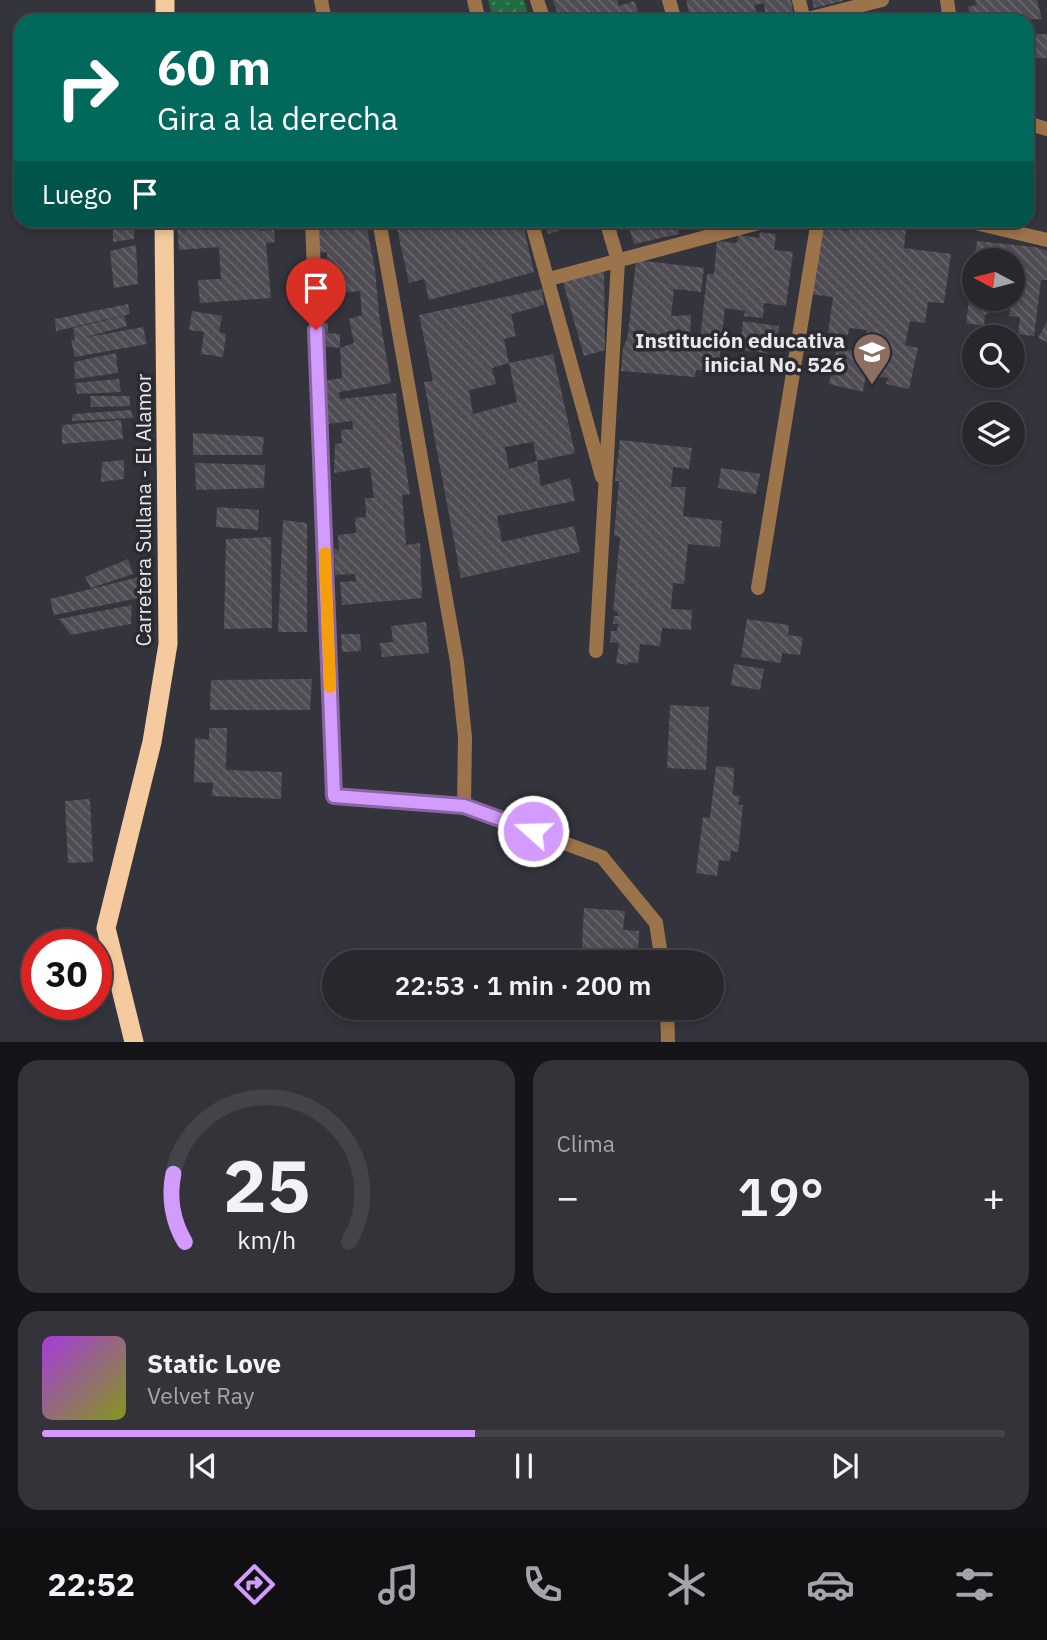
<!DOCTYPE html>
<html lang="es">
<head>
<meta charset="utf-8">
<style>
  body { margin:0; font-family:"IBM Plex Sans",sans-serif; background:#333339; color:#f1f3f6; height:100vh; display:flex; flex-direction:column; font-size:26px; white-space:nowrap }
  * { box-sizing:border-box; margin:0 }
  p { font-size:23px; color:#a4a5aa }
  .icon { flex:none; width:38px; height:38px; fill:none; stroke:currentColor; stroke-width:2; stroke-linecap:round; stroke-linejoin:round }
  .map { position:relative; height:1042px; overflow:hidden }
  .sheet { display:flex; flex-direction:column; gap:18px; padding:18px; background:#151519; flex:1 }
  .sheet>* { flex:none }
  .hud { position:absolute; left:14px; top:14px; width:1020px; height:214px; border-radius:21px; box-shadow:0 4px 10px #0003,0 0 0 2px #434449; background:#00695c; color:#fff; overflow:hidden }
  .needle { width:46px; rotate:277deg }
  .buttons { position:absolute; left:962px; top:248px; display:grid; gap:14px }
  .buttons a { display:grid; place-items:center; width:63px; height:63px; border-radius:50%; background:#27272d; box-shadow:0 4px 10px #0003,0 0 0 2px #434449; font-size:35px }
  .speed { position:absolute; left:21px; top:929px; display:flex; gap:14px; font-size:35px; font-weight:700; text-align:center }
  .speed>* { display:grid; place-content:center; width:91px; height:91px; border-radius:50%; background:#27272d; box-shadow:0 4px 10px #0003,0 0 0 2px #434449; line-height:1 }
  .speed .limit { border:10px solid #d22; background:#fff; color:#111 }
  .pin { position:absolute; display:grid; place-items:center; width:60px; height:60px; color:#fff; margin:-72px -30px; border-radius:50% 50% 50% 0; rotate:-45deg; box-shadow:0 0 7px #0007 }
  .pin .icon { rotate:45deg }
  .me { position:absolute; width:77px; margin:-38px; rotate:290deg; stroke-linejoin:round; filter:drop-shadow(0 0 5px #0008) }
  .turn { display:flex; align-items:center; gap:24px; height:147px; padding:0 28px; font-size:32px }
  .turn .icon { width:91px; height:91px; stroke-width:2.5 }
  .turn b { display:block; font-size:49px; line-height:60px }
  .then { display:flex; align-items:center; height:66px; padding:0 28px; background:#0003; gap:14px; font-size:26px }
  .big { font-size:52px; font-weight:600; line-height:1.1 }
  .sheet .widget { flex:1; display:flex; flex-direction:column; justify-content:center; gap:10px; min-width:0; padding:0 24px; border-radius:21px; background:#333339 }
  .sheet .dial { align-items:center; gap:0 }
  .dial svg { height:182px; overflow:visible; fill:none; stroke:#434449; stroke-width:7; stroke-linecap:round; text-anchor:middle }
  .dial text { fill:#f1f3f6; stroke:none }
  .song { display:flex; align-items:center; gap:21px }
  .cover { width:84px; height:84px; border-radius:10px; background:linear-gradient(135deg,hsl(280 70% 55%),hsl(70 70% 35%)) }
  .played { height:7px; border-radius:4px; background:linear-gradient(90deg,#d39cfc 45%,#434449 45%) }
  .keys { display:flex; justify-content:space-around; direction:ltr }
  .heat { display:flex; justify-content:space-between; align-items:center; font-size:38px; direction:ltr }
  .sheet .tiles { flex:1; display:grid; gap:18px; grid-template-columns:1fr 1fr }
  .widget:last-child { grid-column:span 2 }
  .trip { position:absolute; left:322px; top:950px; width:402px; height:70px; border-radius:35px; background:#27272d; box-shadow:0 4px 10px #0003,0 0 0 2px #434449; font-weight:600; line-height:70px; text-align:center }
  .dock { display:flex; height:112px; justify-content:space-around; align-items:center; background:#101012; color:#a4a5aa }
  .dock .icon { width:49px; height:49px }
  .dock .current { color:#d39cfc }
  .dock b { font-size:32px; color:#f1f3f6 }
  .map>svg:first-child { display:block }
</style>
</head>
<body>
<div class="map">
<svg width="1047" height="1042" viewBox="0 0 1047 1042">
  <defs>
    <pattern id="grass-dots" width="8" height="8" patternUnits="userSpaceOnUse" patternTransform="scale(1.75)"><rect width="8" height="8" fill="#216d41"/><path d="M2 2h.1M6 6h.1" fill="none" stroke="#41825d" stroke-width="1.8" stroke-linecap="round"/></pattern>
    <pattern id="building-back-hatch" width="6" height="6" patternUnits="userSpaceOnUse" patternTransform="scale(1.75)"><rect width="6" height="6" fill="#4f4c54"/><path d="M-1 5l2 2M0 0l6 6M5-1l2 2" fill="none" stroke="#68666d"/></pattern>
  </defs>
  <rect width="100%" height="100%" fill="#34343c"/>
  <path fill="url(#grass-dots)" d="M488,0H524L530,21H494Z"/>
  <path fill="url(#building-back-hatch)" d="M553,0H617L619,6L634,1L640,17L630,21H560Z
    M686,0H791L793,12L766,17L764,3L754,5L759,21H691Z
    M812,0H843V1L814,8Z
    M975,0H1037L1042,19L972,21L968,7L977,5Z
    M1027,34H1047V58H1027Z
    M94,220H129V222L93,227Z
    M245,220H259L260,231L274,230L275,242L266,243L271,298L200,303L198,280L221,279L219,247L179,250L177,226Z
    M319,220H365L375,269L379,314L391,383L339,392L340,399L396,393L400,434L410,494L402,495L406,545L420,543L422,598L342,605L340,582L356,581L355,574L335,575L334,548L339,551L338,535L356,533L355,518L366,517L365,498H374L370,467L334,473L335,444L342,443L341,430L353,429L352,421L328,424L323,381L342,378L340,348L354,343L349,319L362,315L360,291L333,294L331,273L323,274L322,258H327V252L320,253Z
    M395,220H522L534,272L429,300L424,279L409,283Z
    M544,220H591V221L548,234Z
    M627,220H676L679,234L634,244Z
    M851,220H907L904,248L951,254L944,303L928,302L925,323L910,321L905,345L918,348L909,389L886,384L888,378L866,374L863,392L829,384L837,348L891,359L893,353L864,347L867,330L849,328L848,335L828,333L833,297L809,294L820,228L849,231Z
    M135,227L134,239L113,242V230Z
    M760,232L776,234L774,250L793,252L786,306L764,303L763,318L743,316L746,311L725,308L718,372L696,370L695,377L621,371L623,349L628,335L636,260L704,268L701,292L674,289L671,316L691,315L690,338L700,340L707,274H714L717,241L737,243L738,235L759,238Z
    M977,241L1035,247L1047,251V280H1041L1034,336L1018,334L1020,317L1009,316L1011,299H1013V261H974Z
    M136,245L138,284L114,288L110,251Z
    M604,270L605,350L584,356L563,282Z
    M973,270L975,299H992L990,313L985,315L984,326L966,323Z
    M542,289L544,305L511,314L516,336L504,339L509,363L492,368L496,384L469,390L473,414L517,402L509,363L553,354L575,453L537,461L533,442L505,447L509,469L537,461L541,486L570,478L575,501L497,516L502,542L574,526L580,552L461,578L424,382L433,381L419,315Z
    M128,304L130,314L56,331L55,319Z
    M192,311L222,316L219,332L226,334L223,357L201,354L204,332L189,330Z
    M124,316L127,326L83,338L143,327L147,344L75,357L71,340L75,339L73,328Z
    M743,321L779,326L777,345L768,344L767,353L740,350Z
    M321,322L328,323V333L340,334V348L319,346Z
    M1047,322V342L1038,338Z
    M116,353L118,373L75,379L74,362Z
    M119,379L121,392L77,394L75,383Z
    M90,396H130V406L91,407Z
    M131,410L133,418L72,421L73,414Z
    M121,420L123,439L62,444V425Z
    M193,433L264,437L262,455H193Z
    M620,440L692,448L689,469L673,467L671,487H686L683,516L722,521L720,547L688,544L684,584L673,583L671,609L692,610L691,630L662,628L660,646L640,644L638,663L628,662V665L616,663L619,643L610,642L611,631H617L618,624H613L614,616H618V612L613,611L620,537L614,536L619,481H615Z
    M124,460V479L101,482L102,462Z
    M195,463L265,465L264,488L196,490Z
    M721,468L760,474L756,494L718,488Z
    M217,507L259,510L258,530L216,527Z
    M283,520L307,523V632H278Z
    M271,537L272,628L224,629L226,539Z
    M128,559L133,574L91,588L85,577Z
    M143,576L144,597L54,615L50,599Z
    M132,605L131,624L71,635L59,619Z
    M747,619L789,625L788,635L803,637L800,655L782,653L781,663L741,657Z
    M426,622L429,653L382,657L380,643L393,642L391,626Z
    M341,634H360L361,651L342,652Z
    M734,664L764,669L760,690L731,685Z
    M312,679L310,710H210L211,680Z
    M670,705L709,707L706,770L667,768Z
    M209,728H227L226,770L282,772L281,799L212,796L213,783L194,782L195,738L209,740Z
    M716,766L734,768L733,795L740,796L738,805H743L738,852L731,851L730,861L719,860L717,876L696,873L703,817L710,818Z
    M90,799L93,862L68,863L65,801Z
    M584,908L625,911L623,930L639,931L638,951H623L622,962H592L593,949H582Z"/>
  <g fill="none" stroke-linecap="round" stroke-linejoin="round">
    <path stroke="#9c744b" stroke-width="14" d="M321,0L325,21
      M474,0L479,21
      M537,0L544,21
      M669,0L675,21
      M799,0L804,21
      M947,0L950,21
      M800,21L882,0
      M1027,123L1047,129
      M312,220L334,796L464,806
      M379,220L457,662L465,737L464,806L602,857L656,923L662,962
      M531,220L602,477
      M963,220L1047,240
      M549,279L770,220
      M758,588L818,220
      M596,651L618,261L606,220
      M667,1008L668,1042"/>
    <path stroke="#f5ca9e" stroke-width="19" d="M165,21V0
      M134,1042L106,928L152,742L168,644L164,220"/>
  </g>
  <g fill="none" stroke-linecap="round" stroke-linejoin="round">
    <defs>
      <path id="route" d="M316,330L334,796L464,806L533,831"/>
    </defs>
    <use href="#route" stroke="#8965a4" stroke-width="18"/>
    <use href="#route" stroke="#d39cfc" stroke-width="12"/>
    <path stroke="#f59e0b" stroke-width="12" d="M325,553L330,687"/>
  </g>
  <defs>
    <symbol id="school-pin" viewBox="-11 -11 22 30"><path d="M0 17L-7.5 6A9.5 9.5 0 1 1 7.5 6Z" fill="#8d6e63" stroke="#2a2a31"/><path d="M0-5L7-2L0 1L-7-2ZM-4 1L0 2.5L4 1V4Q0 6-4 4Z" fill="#fff"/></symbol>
  </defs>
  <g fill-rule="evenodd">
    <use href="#school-pin" x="850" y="330" width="44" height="60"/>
  </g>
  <g text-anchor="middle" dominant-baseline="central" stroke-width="7" stroke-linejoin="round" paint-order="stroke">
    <g font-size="21" font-weight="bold" fill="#e7e7ec" stroke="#2a2a31" text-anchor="end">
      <text x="845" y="340">Institución educativa<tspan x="845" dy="24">inicial No. 526</tspan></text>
    </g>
    <g font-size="21" fill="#e7e7ec" stroke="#2a2a31">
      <text transform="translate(143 510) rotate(-90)">Carretera Sullana - El Alamor</text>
    </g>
  </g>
</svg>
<div class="buttons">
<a><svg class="needle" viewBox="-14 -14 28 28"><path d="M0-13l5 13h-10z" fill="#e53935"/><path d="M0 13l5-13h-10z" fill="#a4a5aa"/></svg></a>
<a><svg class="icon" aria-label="search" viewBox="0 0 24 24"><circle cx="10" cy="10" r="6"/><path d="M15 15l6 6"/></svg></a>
<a><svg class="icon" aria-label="layers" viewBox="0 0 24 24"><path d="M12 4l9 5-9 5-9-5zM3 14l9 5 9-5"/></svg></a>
</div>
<div class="speed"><div class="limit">30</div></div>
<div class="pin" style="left:316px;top:330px;background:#d93025"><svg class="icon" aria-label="arrive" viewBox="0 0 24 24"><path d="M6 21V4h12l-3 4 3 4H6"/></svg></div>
<svg class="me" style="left:533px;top:831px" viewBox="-20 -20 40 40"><circle r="17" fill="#d39cfc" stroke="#fff" stroke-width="3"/><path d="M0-11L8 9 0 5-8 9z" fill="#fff"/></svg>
<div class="trip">22:53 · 1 min · 200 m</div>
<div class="hud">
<div class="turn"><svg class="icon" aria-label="right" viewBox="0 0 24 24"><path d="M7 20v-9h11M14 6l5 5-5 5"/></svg><div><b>60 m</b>Gira a la derecha</div></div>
<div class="then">Luego<svg class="icon" aria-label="arrive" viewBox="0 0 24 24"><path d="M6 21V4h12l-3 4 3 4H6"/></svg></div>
</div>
</div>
<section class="sheet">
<div class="tiles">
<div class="widget dial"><svg viewBox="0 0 100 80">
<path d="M14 69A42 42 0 1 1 86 69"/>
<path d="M14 69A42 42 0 0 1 9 39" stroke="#d39cfc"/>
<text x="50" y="56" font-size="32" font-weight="700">25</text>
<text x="50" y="72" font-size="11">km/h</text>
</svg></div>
<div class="widget"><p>Clima</p>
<div class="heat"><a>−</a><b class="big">19°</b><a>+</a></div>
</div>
<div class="widget">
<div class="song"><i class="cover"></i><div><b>Static Love</b><p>Velvet Ray</p></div></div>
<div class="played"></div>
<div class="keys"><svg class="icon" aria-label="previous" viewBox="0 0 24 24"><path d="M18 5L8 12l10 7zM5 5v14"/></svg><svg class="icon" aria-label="pause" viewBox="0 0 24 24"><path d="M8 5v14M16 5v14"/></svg><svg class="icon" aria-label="next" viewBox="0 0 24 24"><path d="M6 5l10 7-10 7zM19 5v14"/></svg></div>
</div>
</div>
</section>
<nav class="dock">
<b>22:52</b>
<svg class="icon current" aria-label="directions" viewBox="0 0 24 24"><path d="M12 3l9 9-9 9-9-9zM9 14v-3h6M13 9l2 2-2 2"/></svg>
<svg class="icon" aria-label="music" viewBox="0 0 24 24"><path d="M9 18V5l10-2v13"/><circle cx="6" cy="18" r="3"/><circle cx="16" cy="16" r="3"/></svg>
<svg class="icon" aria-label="phone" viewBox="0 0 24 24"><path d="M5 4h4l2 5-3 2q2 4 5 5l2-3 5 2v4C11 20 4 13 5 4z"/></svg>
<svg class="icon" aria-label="climate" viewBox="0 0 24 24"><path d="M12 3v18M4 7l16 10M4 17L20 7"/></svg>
<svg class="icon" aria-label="car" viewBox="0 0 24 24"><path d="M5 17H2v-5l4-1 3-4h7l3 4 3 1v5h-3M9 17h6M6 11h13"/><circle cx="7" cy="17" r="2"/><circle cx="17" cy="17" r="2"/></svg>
<svg class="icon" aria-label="filters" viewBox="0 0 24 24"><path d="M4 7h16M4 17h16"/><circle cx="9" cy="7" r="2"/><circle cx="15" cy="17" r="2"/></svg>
</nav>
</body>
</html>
